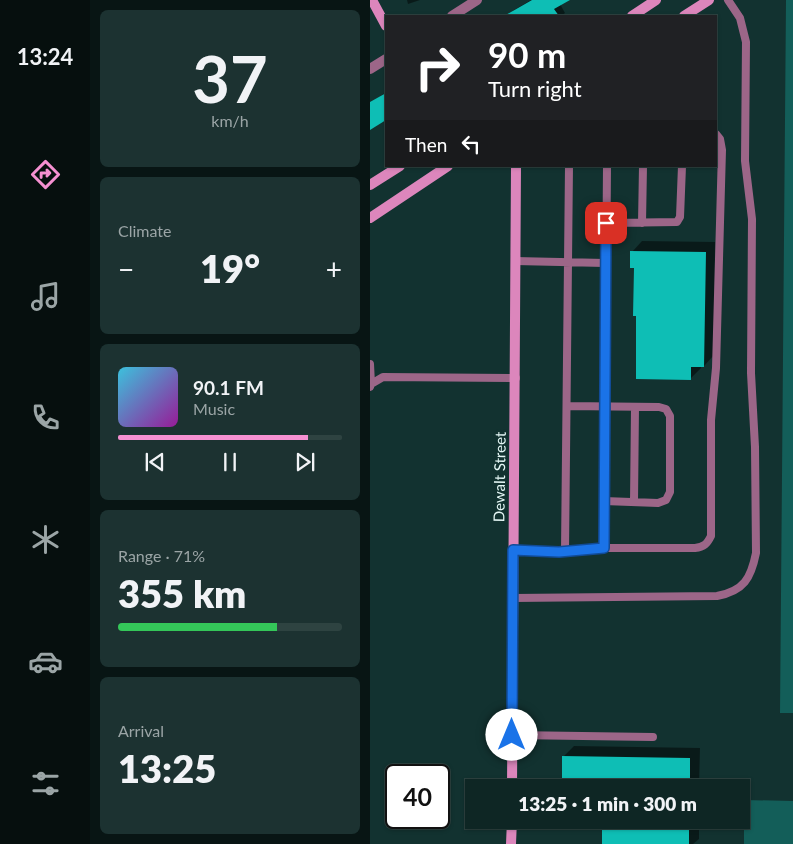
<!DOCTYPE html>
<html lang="en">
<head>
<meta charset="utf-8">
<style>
  body { margin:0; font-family:Lato,sans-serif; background:#1c3231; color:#f1f3f6; height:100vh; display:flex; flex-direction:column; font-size:19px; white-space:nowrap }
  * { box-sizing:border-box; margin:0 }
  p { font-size:16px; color:#9ba5a6 }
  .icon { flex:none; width:28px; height:28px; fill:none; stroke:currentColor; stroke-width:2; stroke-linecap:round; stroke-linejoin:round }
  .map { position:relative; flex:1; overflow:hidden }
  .sheet { display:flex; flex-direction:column; gap:10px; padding:10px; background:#081514; width:280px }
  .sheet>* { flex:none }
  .guide { position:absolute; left:15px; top:15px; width:332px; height:152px; border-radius:0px; box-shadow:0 1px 4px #0004,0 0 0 1px #2e4341; background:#202124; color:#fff; overflow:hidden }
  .speed { position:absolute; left:15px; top:764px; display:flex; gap:10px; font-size:25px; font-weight:700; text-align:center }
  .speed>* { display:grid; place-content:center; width:65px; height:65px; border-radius:50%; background:#0e2624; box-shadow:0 1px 4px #0004,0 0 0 1px #2e4341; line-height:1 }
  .speed .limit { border:2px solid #111; border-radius:8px; background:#fff; color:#111 }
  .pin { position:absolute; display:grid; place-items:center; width:42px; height:42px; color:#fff; margin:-21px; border-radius:10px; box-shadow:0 2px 8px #0006 }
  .me { position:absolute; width:55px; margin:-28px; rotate:0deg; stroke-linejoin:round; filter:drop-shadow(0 0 4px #0008) }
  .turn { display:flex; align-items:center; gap:18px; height:105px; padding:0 20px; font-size:22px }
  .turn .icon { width:65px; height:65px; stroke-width:2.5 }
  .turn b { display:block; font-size:35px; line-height:42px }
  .then { display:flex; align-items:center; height:48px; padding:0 20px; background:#0003; gap:10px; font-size:19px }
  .big { font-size:38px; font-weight:800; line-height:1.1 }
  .sheet .widget { flex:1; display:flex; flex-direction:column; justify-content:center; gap:8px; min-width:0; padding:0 18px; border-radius:8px; background:#1c3231 }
  .sheet .dial { align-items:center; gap:0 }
  .dial b { font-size:65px; line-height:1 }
  .song { display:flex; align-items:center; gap:15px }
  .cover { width:60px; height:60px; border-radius:8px; background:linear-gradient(135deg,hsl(190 70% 55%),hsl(300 70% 35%)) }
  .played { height:5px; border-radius:2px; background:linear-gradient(90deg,#f590d1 85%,#2e4341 85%) }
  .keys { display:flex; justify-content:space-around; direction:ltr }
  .heat { display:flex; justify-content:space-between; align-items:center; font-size:28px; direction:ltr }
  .charge { height:8px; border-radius:4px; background:linear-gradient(90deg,#34c759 71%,#2e4341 0) }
  .trip { position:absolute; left:95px; top:779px; width:285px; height:50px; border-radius:0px; background:#0e2624; box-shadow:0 1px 4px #0004,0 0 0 1px #2e4341; font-weight:800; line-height:50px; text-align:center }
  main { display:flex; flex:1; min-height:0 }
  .dock { display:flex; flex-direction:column; width:90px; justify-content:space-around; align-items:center; background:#060f0e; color:#9ba5a6 }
  .dock .icon { width:35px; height:35px }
  .dock .on { color:#f590d1 }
  .dock b { font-size:22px; color:#f1f3f6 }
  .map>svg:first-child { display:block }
</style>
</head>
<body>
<main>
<nav class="dock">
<b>13:24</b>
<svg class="icon on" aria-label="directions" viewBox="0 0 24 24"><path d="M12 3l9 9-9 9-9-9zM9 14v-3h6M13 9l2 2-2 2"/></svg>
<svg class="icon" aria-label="music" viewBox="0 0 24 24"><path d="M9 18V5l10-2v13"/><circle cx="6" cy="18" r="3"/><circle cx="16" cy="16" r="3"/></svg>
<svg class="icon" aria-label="phone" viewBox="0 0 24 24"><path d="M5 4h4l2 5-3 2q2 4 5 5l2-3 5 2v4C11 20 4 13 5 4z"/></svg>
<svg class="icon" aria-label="climate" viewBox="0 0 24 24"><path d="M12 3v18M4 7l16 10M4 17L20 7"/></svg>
<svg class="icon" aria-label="car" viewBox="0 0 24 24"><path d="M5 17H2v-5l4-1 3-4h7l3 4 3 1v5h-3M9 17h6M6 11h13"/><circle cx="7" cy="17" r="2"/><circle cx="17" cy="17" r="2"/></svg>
<svg class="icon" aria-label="filters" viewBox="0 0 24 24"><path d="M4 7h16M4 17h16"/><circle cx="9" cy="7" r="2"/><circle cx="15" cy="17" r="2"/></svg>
</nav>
<section class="sheet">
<div class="widget dial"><b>37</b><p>km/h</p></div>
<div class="widget"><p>Climate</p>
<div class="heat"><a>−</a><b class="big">19°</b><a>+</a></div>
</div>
<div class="widget">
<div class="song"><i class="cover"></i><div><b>90.1 FM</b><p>Music</p></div></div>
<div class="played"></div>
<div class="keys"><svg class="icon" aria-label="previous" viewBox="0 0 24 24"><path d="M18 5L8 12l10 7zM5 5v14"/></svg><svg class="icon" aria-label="pause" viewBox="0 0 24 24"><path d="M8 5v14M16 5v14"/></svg><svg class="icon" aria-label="next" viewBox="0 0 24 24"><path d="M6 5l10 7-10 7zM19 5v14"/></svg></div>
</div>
<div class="widget"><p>Range · 71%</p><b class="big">355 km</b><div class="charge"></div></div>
<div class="widget"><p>Arrival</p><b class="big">13:25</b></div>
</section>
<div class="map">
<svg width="423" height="844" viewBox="0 0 423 844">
  <rect width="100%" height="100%" fill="#123230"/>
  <path fill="#135e59" d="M416,0H423V713H410Z
    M374,800L423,801V844H374Z"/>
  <path fill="#0007" d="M37,0H50L38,4Z
    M161,0H198L190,4L195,13L191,16H173L172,15L169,16H140L139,15L144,10Z
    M16,92V126L13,121L0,129L2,103Z
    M272,241L345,242L344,355L334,366H331V368L320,379L268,315L265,267L262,252Z
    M204,746L330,748L329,788H193L194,756Z
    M233,820H329V839L323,844H233Z"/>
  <path fill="#0ebeb5" d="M162,0H200L184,9L189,16H134Z
    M16,93V120L0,130V102Z
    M260,251L336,252L334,367H321V380L266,379V316H263L264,268H260Z
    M192,756L320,758V788H192Z
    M232,820H319V844H232Z"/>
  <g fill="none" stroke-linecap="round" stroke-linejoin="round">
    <path stroke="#9c6688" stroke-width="8" d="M236,223L307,222L310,217L312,166
      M272,223L273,166
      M145,261L235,263
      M0,364L1,384
      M0,387L1,384L13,377L146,378
      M197,406L289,407L296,409L300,416V492L296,500L288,503L234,501
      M264,502L265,407
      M234,548L237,166
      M143,550L189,551L234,548H325C334,547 337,544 341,536V420L346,368L352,150L350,139L346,134
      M195,551L199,166
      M143,598L347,596C374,591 381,578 386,553L385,447L381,373L382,219L375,161L376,42L370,18L358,0
      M142,735L283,737"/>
    <path stroke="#9c6688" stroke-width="10" d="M82,16L107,0
      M0,69L16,59"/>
    <path stroke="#dc86bc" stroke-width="10" d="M2,0L16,26
      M262,16L286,0
      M314,16L339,0
      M0,185L30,166
      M0,218L78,166
      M142,788L146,166
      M141,844L142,820"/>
  </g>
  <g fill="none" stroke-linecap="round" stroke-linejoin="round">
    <defs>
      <path id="route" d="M142,735L143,550L189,552L234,548L236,223"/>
    </defs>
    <use href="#route" stroke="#114b97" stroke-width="12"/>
    <use href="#route" stroke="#1a73e8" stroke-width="9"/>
  </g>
  <g text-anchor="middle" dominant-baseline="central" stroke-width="5" stroke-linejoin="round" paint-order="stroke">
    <g font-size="15" fill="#e6f8f6" stroke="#123230">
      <text transform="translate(129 477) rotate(-89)">Dewalt Street</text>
    </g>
  </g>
</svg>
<div class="speed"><div class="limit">40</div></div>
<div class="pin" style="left:236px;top:223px;background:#d93025"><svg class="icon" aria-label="arrive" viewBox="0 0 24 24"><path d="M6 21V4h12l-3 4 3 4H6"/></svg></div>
<svg class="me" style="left:142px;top:735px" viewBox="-20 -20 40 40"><circle r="19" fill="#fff"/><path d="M0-13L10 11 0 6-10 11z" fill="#1a73e8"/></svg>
<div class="trip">13:25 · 1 min · 300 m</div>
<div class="guide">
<div class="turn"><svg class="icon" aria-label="right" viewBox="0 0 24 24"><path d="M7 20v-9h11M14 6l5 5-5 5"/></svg><div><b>90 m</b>Turn right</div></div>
<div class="then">Then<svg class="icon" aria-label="left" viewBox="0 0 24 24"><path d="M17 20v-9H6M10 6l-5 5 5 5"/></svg></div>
</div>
</div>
</main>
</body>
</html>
